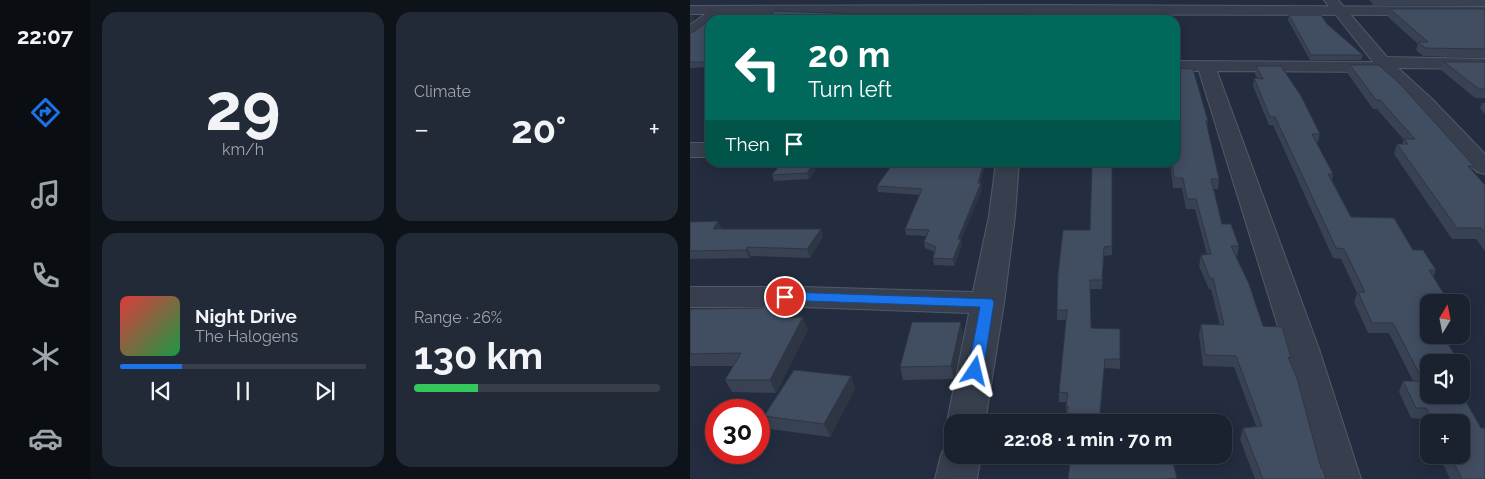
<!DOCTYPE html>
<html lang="en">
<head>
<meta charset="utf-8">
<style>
  body { margin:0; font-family:Raleway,sans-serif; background:#232a37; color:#f1f3f6; height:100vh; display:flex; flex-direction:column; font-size:19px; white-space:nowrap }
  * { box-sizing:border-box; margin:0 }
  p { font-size:16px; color:#9fa4aa }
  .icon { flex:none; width:28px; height:28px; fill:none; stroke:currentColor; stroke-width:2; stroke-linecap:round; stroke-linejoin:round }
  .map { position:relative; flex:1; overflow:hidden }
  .side { display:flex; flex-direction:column; gap:12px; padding:12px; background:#0e131a; width:600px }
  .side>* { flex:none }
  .top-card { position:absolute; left:15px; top:15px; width:475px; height:152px; border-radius:15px; box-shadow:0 2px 12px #0003,0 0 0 1px #383f4b; background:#00695c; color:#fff; overflow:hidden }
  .needle { width:32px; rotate:10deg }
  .tools { position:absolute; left:730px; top:294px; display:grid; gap:10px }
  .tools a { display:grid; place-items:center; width:50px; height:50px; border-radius:10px; background:#1a222f; box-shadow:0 2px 12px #0003,0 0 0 1px #383f4b; font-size:25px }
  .speed { position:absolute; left:15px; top:399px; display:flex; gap:10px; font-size:25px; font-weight:700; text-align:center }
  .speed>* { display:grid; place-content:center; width:65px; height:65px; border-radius:50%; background:#1a222f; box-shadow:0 2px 12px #0003,0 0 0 1px #383f4b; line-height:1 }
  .speed .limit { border:8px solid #d22; background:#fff; color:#111 }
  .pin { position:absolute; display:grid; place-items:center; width:42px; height:42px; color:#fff; margin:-21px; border:2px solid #fff; border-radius:50%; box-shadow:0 1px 5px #0007 }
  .me { position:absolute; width:55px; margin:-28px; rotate:10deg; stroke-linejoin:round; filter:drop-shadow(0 0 4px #0008) }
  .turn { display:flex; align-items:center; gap:18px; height:105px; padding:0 20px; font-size:22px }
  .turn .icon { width:65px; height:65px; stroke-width:2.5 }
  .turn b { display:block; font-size:35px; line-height:42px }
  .then { display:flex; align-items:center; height:48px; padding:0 20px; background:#0003; gap:10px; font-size:19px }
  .big { font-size:38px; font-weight:700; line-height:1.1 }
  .side .widget { flex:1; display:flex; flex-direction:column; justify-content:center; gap:8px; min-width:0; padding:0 18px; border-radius:15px; background:#232a37 }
  .side .dial { align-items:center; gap:0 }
  .dial b { font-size:65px; line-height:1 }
  .song { display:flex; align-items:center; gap:15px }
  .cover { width:60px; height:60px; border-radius:8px; background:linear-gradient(135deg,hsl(0 70% 55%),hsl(140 70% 35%)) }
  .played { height:5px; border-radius:2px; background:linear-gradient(90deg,#1a73e8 25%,#383f4b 25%) }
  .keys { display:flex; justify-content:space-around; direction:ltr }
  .heat { display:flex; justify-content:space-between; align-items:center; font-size:28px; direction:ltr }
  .charge { height:8px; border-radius:4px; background:linear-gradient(90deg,#34c759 26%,#383f4b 0) }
  .side .tiles { flex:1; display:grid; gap:12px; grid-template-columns:repeat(2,1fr) }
  .trip { position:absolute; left:254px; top:414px; width:288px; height:50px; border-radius:15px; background:#1a222f; box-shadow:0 2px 12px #0003,0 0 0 1px #383f4b; font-weight:700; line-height:50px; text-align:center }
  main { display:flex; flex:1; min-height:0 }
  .menu { display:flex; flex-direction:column; width:90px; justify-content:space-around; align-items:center; background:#0a0e13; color:#9fa4aa }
  .menu .icon { width:35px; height:35px }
  .menu .active { color:#1a73e8 }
  .menu b { font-size:22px; color:#f1f3f6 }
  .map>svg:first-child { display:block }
</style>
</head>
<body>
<main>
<nav class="menu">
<b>22:07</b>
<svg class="icon active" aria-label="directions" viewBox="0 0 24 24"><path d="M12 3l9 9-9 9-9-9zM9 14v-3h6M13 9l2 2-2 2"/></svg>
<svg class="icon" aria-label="music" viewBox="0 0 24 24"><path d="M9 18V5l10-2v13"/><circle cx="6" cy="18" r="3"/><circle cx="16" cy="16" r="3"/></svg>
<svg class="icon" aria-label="phone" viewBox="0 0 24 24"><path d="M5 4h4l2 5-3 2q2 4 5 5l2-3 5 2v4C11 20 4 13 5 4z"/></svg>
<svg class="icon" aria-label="climate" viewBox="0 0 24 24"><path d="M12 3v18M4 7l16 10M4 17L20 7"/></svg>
<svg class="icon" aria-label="car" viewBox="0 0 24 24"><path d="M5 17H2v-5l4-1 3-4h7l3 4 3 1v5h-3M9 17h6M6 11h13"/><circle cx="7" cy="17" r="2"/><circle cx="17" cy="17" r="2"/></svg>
</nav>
<section class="side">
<div class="tiles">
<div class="widget dial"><b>29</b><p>km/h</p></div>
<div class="widget"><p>Climate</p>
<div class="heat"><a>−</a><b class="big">20°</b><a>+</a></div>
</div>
<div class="widget">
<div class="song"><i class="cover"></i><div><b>Night Drive</b><p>The Halogens</p></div></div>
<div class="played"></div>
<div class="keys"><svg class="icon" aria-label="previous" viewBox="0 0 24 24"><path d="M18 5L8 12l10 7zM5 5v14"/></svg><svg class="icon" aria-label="pause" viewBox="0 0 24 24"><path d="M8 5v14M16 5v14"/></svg><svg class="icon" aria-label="next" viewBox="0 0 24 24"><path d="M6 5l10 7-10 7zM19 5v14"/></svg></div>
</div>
<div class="widget"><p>Range · 26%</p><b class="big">130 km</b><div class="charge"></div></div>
</div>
</section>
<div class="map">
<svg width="795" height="479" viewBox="0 0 795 479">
  <rect width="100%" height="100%" fill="#232d3f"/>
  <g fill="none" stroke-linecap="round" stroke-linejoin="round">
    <defs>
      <path id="minor" d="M634,0H648L697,57L795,59V69L708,68L741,98L795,154V174L787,172L727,106L693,72L527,71L629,349L671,479H629L595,349L509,71H485V61L683,62Z
        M356,5L361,6L363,9L362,20H348L351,6Z
        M30,6L35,7L37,10C33,16 27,20 20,20V24L6,35L0,37V25L25,7Z
        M0,143H20V157H0Z
        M306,162H329L325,216L314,303L295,422H262V433L257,422L279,313L113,307H0V287H113L283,292L299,216Z
        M262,441V455H291L287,479H245L251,455L257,443Z"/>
      <path id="tertiary" d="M356,5L795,7V15L0,14V6Z"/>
    </defs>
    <use href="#minor" stroke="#525a69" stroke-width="2"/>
    <use href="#tertiary" stroke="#525a69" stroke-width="2"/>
    <use href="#minor" fill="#373f4e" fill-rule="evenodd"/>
    <use href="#tertiary" fill="#373f4e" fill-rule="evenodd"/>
  </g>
  <path fill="#384253" d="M679,0H795V6L684,5Z
    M700,9H795V58L733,56L726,50L728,44L698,17Z
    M85,11L170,14H339V20H20V67L0,68V33L5,31L19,20L20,17L27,15H81Z
    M599,15L637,24L673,55L671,60H620L598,20Z
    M754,62H795V98H785L751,70Z
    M660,65L784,166L782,171L795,185V251L786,239H762L704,154L707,144H712L714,140L687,109H683L658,74Z
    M566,66H591L611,96L630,134L628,142H626L643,174L642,180L661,217L704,218L723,250H733L746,270L743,277L759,302H739V335H753L767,359L765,362H739V395H771V393L791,428H795V479H760L749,455H771V422H739V434L731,419L721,418L709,392L713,381H723L699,333H678L664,302L667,293L651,259L643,258L583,125H579L563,86L564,78H567L565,74Z
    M485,68L518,121L517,129L529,179L528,189H524L532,224L549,246L547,256H546L573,326L601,358L600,363L631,468L636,479H565L550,439L553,428L566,426L544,367L513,366L509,335L511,324L530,325L521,289H519L509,266L511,255H517L505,209H496L492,188H483L480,162H485Z
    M792,103H795V114L790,108Z
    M92,162H132L119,179L84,181L82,175Z
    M265,162H296L290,183L292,189L271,240L272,245L264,266L244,265L243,258L245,252L235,248L234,242L236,236L216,235L215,229L230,195L188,192L187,186L264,166Z
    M0,222L32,229L133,237L120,258L61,256L59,258L0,259Z
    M400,230L422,246V255L414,256L412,289H400L401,328L430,359V369L415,368L377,415H376V402H369V392L376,320H367V310Z
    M0,309H113L108,317L118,330L86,393L42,392L35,380L44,366H0Z
    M273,335L264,379L213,380L210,367Z
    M161,376L165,389L140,437L80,429L74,416Z
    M373,455H481L487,479H378L381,456Z"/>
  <path fill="#2e3644" d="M2,15L4,20L0,23V16Z
    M125,162H132L119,179L117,173Z
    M294,162H296L289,187L291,183L292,189L271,240L272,245L264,266L263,259L268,239L288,183Z
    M28,221L32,229H23Z
    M131,229L133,237L120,258L117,249Z
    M57,247L61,256L59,258L56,250Z
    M109,297L113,309L101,330L96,318Z
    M113,317L118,330L86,393L80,380Z
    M271,322L273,335L264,379L261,366Z
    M415,359L410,422H409Z
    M161,376L165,389L140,437L134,424Z"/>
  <path fill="#414d61" stroke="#2e3644" d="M700,9H795V49L735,48L728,42H738Z
    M85,11L170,14H339L338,20H20V62H0V33L5,31L19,20L20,17L27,15H81Z
    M599,15H631L637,24L673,55H621Z
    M754,62H795V89H789Z
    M660,65H689L711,85L784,166H778L795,185V233L791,228H767L707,144H718L714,139H725L690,100H686Z
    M566,66H591L611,96L630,134H622L643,174H638L661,217L704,218L723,250H733L746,270H739L759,302H739V335H753L767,359H752L754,362H739V395H771V393L791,428H795V479H772L760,455H771V422H744L736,408H726L713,381H733L703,323H682L668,292H675L654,249L646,248L585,117H580L564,78L573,79Z
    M485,68L503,69L518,121H516L529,179H521L532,224H541L549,246H541L559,284L573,326L592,327L601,358L598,357L607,378L631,468L633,470L636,479H573L553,428L572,426L546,356L515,355L511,324L534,325L523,278L520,279L511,255L521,254L506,199H497L493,178H484L482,162H485Z
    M92,162H125L117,173L82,175Z
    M204,162L264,166L265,162H294L288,183H291L268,239H271L263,259L243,258L246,247L234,242L239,230L215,229L232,189L187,186Z
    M402,167H422V246L414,247L412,280H400L401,328L430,329V359H415L409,422H376L378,406H376L378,393L369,392L377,310H367L368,274L373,230H400Z
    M28,221L23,229H131L117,249L57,247L56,250L0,251V222Z
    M79,297H109L96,318L113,317L80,380H35L51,353L0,354V309L72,308Z
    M222,322H271L261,366L210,367Z
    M104,370L161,376L134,424L74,416Z
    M381,455H481L487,478L476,479H378Z"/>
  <path fill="#1a73e8" stroke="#114b97" d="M95,292L302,299L304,302L293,371L290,375L285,377L280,375L278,371L290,307L90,300L88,297L90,294Z"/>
</svg>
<div class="tools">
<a><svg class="needle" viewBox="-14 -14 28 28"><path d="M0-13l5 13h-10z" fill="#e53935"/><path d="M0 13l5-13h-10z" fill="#9fa4aa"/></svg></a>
<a><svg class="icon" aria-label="sound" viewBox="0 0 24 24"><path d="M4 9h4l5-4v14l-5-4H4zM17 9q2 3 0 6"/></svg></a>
<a>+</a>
</div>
<div class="speed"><div class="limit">30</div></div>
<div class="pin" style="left:95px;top:297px;background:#d93025"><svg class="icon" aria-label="arrive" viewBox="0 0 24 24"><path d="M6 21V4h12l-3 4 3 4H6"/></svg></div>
<svg class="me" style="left:285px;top:371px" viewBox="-20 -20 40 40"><path d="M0-17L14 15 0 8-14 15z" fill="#1a73e8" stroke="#fff" stroke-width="4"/></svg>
<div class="trip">22:08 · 1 min · 70 m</div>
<div class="top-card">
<div class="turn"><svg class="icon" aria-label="left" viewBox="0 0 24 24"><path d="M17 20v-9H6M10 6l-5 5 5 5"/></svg><div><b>20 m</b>Turn left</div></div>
<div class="then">Then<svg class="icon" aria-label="arrive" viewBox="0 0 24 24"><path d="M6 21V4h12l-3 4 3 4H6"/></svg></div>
</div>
</div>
</main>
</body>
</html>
